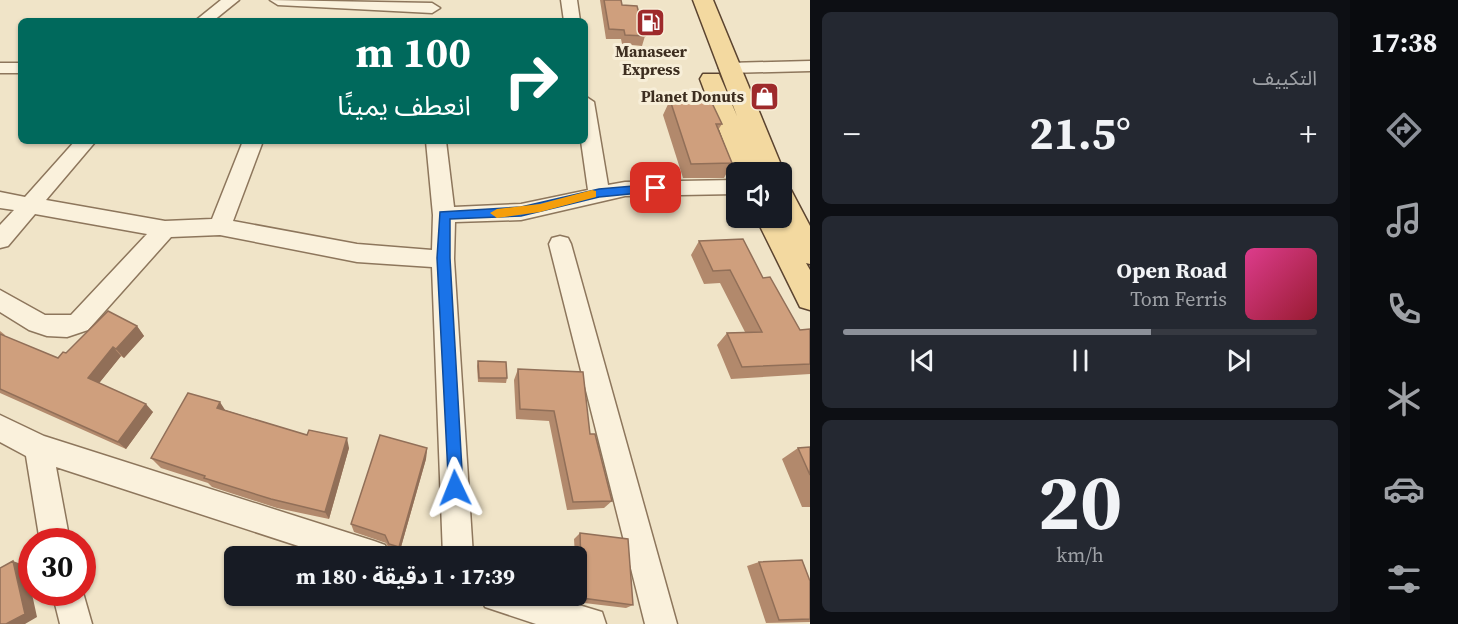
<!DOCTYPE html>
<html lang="ar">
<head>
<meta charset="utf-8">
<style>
  body { margin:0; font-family:"Source Serif 4","Noto Sans Arabic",serif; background:#242831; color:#f1f3f6; direction:rtl; height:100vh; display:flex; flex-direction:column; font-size:22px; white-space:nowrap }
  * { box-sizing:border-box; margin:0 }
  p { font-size:20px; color:#9ea1a6 }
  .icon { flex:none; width:33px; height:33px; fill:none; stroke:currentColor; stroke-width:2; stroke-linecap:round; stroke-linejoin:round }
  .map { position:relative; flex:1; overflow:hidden; direction:ltr }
  .panel { display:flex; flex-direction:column; gap:12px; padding:12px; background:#0d0f14; width:540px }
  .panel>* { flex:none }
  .top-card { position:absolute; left:18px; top:18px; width:570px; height:126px; border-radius:9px; box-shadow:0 2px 4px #0004; direction:rtl; background:#00695c; color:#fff; overflow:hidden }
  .fabs { position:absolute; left:726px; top:162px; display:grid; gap:12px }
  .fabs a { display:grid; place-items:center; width:66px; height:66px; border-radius:9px; background:#171b24; box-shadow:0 2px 4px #0004; font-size:30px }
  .speed { position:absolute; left:18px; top:528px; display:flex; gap:12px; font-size:30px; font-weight:700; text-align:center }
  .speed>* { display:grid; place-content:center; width:78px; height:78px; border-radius:50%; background:#171b24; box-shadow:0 2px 4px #0004; line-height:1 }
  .speed .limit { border:9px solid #d22; background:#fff; color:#111 }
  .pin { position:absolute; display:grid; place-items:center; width:51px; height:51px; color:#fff; margin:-26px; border-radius:12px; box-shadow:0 3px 9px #0006 }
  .me { position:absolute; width:66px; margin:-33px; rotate:358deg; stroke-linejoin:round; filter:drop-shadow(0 0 4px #0008) }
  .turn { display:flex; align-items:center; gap:21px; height:126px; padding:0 18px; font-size:27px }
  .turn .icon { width:78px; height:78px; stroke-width:2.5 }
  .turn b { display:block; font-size:42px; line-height:51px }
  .big { font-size:45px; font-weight:700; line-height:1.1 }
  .panel .widget { flex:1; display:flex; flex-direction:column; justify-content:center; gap:9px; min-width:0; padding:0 21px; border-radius:9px; background:#242831 }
  .panel .dial { align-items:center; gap:0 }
  .dial b { font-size:78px; line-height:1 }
  .song { display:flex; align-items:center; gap:18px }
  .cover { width:72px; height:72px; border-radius:9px; background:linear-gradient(135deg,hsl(330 70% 55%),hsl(350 70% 35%)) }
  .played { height:6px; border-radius:3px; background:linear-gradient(90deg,#8c9099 65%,#363941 65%) }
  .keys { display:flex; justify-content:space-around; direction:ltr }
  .heat { display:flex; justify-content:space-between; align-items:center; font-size:33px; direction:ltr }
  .trip { position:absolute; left:224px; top:546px; width:363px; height:60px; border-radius:9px; background:#171b24; box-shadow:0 2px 4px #0004; font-weight:700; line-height:60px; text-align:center; direction:rtl }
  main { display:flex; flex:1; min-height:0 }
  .tabs { display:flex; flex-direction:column; width:108px; justify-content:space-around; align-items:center; background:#090b0e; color:#9ea1a6 }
  .tabs .icon { width:42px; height:42px }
  .tabs .selected { color:#8c9099 }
  .tabs b { font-size:27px; color:#f1f3f6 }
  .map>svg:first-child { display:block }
</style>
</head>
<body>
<main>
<nav class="tabs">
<b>17:38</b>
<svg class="icon selected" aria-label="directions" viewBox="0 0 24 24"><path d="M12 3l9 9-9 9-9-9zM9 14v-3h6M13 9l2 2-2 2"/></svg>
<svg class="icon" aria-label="music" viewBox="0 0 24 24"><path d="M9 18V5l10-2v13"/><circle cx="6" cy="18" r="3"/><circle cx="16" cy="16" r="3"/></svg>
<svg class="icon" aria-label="phone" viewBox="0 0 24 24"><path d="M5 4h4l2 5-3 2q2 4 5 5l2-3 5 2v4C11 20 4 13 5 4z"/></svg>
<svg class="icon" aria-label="climate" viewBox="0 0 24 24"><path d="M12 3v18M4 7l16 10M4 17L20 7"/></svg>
<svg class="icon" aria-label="car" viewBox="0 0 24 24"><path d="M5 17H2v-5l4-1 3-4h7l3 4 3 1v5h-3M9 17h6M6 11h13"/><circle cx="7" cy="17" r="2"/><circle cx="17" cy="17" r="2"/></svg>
<svg class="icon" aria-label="filters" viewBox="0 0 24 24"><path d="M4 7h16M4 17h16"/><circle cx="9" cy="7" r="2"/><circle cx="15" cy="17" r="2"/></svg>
</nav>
<section class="panel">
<div class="widget"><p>التكييف</p>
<div class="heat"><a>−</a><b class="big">21.5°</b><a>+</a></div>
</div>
<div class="widget">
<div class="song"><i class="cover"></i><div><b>Open Road</b><p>Tom Ferris</p></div></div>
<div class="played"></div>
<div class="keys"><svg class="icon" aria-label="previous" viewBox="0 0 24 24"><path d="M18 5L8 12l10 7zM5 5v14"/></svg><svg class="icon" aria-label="pause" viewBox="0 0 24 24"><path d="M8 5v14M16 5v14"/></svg><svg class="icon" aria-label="next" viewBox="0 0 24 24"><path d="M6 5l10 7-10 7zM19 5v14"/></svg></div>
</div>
<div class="widget dial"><b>20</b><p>km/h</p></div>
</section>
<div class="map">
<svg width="810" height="624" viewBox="0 0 810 624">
  <rect width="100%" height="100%" fill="#f0e4c8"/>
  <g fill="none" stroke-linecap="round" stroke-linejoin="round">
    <defs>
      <path id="minor" d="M221,0H239L213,21H195Z
        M270,0L432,3L440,8L432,13L278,5Z
        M561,0H577L580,21H564Z
        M810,61V71L728,73L719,68L728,63Z
        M0,63H21V73H0Z
        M585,96L594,102L608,185L625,182L736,180V194L625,196L521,220L455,222L454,259L473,556H443L432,267L357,262L220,235L171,237L88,330L67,337L47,336L29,330L0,312V290L45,315H71L147,234L35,214L8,246L0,248V225L14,210L0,208V192L25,197L75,141H96L46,200L165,221L212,219L243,141H263L233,221L357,244L432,250L433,215L426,141H446L454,207L521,204L588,190L581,141H585Z
        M560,236L568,238L571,244L677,624H645L549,244L552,238Z
        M0,415L44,436L374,541L385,545L389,556H329L56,467L70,542H40L26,456L0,442Z
        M82,589L92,624H60L52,592H82Z
        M480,596H549L602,612L606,624H536L485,607Z"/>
      <path id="major" d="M693,0H713L784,172L782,175V172H735L700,79L703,74H719L737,116Z
        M782,188L791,190L810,226V264L806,263L810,270V310L800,307L756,218H782Z"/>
    </defs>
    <use href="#minor" stroke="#8d765c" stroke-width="3"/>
    <use href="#major" stroke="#5b4430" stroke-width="3"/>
    <use href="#minor" fill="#faf1dc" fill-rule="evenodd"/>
    <use href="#major" fill="#f3d9a0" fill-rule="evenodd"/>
  </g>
  <path fill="#b2896c" d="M600,0H621L622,5L645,36L642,46L622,44L621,39H606Z
    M670,100L722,124L718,130L732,163L724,178H683L663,115Z
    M699,241L763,278L800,330L810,329V374L731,379L717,345L727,333L745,332L720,283L704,284L691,255Z
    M137,326L144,336L124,358L121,356L99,383L153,412L126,449L0,393V331L5,335L4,336L58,358L66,353Z
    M478,361L507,378L506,383L478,382L477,366Z
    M518,369L590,434L612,501L604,508L567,510L549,421L516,419L514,380Z
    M225,410L349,448L329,519L277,508L212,487L208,483L161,468L151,458Z
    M810,447V507H802L782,459L798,448Z
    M427,448L426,459L399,554L390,551L386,543L354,532L351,524Z
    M580,533L633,605L626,608L576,602V556H575L574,539Z
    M759,562L810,581V622L766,623L747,566Z"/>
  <path fill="#916f58" d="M137,326L144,336L124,358L116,349Z
    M113,347L121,356L96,387L88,378Z
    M220,402L227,413L217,408Z
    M146,404L153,412L126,449L118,442Z
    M347,438L349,448L329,519L325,512Z
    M427,448L426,459L399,554V547Z
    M13,561L26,566L37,617L25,624H6Z"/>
  <path fill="#cf9f7d" stroke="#916f58" stroke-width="1.5" d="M604,0H621L622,5L637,6L645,36L625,35L624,30L609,29Z
    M670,100L711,101L722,124H716L732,163L691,164Z
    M743,239L763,278L770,277L800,330L810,329V364L742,367L727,333L762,332L730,270L713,271L699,241Z
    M108,311L137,326L116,349L113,347L88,378L146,404L118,442L0,389V334L58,358L63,352L66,353Z
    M478,361L506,362L507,378H479Z
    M518,369L583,372L590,434H595L612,501L573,502L554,411L520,409Z
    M188,393L220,402L217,408L307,435L309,430L347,438L325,512L271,499L204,478L205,476L151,458Z
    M380,435L427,448L399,547L389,544L385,535L351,524Z
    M810,447V475L798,448Z
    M580,533L628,539L633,605L582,598Z
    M802,560L810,581V619L779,620L759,562Z
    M13,561L25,614L6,624H0V568Z"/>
  <path fill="#1a73e8" stroke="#114b97" stroke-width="1.5" d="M656,184L660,185V191L599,197L521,216L450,219V258L463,488L461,494L455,496L449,494L437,258L440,212L521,207L599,189Z"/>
  <path fill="#f59e0b" d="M592,190L596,191V197L540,212L497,218L490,213L497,209L540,204Z"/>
  <defs>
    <symbol id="fuel-square" viewBox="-11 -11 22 22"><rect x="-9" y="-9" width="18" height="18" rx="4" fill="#9e2a2b" stroke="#f7eed8"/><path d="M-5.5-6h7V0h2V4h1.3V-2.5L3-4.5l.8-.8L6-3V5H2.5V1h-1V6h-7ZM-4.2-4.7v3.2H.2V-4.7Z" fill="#fff"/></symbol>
    <symbol id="shop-square" viewBox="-11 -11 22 22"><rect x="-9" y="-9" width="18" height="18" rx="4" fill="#9e2a2b" stroke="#f7eed8"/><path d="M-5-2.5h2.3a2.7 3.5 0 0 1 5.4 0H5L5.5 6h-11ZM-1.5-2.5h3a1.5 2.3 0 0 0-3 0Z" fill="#fff"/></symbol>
  </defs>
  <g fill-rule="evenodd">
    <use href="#fuel-square" x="634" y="6" width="33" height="33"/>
    <use href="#shop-square" x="748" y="80" width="33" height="33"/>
  </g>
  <g text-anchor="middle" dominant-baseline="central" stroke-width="6" stroke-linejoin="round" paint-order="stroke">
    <g font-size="16" font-weight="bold" fill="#3d2e20" stroke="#f7eed8">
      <text x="651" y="51">Manaseer<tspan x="651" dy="18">Express</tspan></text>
      <text x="744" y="96" text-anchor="end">Planet Donuts</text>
    </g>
  </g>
</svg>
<div class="fabs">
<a><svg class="icon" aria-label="sound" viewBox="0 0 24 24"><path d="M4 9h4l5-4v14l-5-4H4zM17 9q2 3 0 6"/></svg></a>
</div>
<div class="speed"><div class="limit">30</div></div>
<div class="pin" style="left:656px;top:188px;background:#d93025"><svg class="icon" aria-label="arrive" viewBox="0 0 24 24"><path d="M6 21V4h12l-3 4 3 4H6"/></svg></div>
<svg class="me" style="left:455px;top:488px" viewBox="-20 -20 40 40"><path d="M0-17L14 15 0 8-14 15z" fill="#1a73e8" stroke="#fff" stroke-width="4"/></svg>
<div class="trip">17:39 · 1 دقيقة · 180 m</div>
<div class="top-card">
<div class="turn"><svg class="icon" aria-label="right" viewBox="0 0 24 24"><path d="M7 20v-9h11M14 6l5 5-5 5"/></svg><div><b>100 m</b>انعطف يمينًا</div></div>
</div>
</div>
</main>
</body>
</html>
